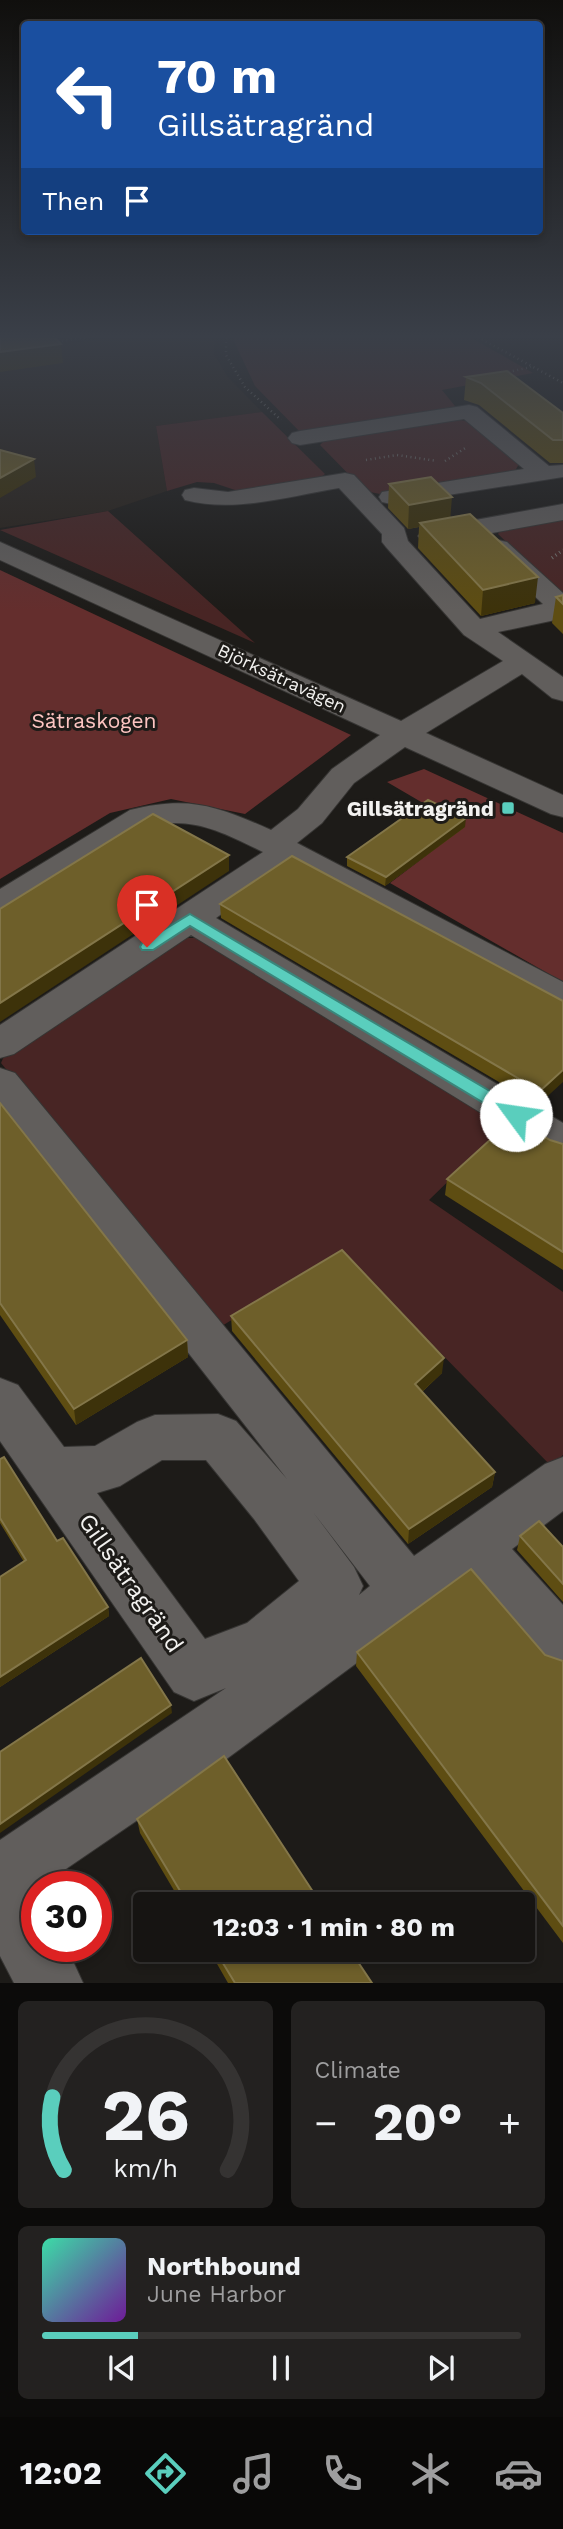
<!DOCTYPE html>
<html lang="en">
<head>
<meta charset="utf-8">
<style>
  body { margin:0; font-family:"Work Sans",sans-serif; background:#232120; color:#f1f3f6; height:100vh; display:flex; flex-direction:column; font-size:26px; white-space:nowrap }
  * { box-sizing:border-box; margin:0 }
  p { font-size:23px; color:#9e9e9f }
  .icon { flex:none; width:38px; height:38px; fill:none; stroke:currentColor; stroke-width:2; stroke-linecap:round; stroke-linejoin:round }
  .map { position:relative; height:1983px; overflow:hidden }
  .panel { display:flex; flex-direction:column; gap:18px; padding:18px; background:#0c0b0a; flex:1 }
  .panel>* { flex:none }
  .top-card { position:absolute; left:21px; top:21px; width:522px; height:214px; border-radius:7px; box-shadow:0 4px 10px #0003,0 0 0 2px #353332; background:#1a4fa0; color:#fff; overflow:hidden }
  .speed { position:absolute; left:21px; top:1871px; display:flex; gap:14px; font-size:35px; font-weight:700; text-align:center }
  .speed>* { display:grid; place-content:center; width:91px; height:91px; border-radius:50%; background:#161412; box-shadow:0 4px 10px #0003,0 0 0 2px #353332; line-height:1 }
  .speed .limit { border:10px solid #d22; background:#fff; color:#111 }
  .pin { position:absolute; display:grid; place-items:center; width:60px; height:60px; color:#fff; margin:-72px -30px; border-radius:50% 50% 50% 0; rotate:-45deg; box-shadow:0 0 7px #0007 }
  .pin .icon { rotate:45deg }
  .me { position:absolute; width:77px; margin:-38px; rotate:301deg; stroke-linejoin:round; filter:drop-shadow(0 0 5px #0008) }
  .turn { display:flex; align-items:center; gap:24px; height:147px; padding:0 21px; font-size:32px }
  .turn .icon { width:91px; height:91px; stroke-width:2.5 }
  .turn b { display:block; font-size:49px; line-height:60px }
  .then { display:flex; align-items:center; height:66px; padding:0 21px; background:#0003; gap:14px; font-size:26px }
  .big { font-size:52px; font-weight:700; line-height:1.1 }
  .panel .tile { flex:1; display:flex; flex-direction:column; justify-content:center; gap:10px; min-width:0; padding:0 24px; border-radius:10px; background:#232120 }
  .panel .dial { align-items:center; gap:0 }
  .dial svg { height:182px; overflow:visible; fill:none; stroke:#353332; stroke-width:7; stroke-linecap:round; text-anchor:middle }
  .dial text { fill:#f1f3f6; stroke:none }
  .song { display:flex; align-items:center; gap:21px }
  .cover { width:84px; height:84px; border-radius:10px; background:linear-gradient(135deg,hsl(160 70% 55%),hsl(280 70% 35%)) }
  .played { height:7px; border-radius:4px; background:linear-gradient(90deg,#5acebd 20%,#353332 20%) }
  .keys { display:flex; justify-content:space-around; direction:ltr }
  .heat { display:flex; justify-content:space-between; align-items:center; font-size:38px; direction:ltr }
  .panel .tiles { flex:1; display:grid; gap:18px; grid-template-columns:1fr 1fr }
  .tile:last-child { grid-column:span 2 }
  .trip { position:absolute; left:133px; top:1892px; width:402px; height:70px; border-radius:7px; background:#161412; box-shadow:0 4px 10px #0003,0 0 0 2px #353332; font-weight:700; line-height:70px; text-align:center }
  .tab-bar { display:flex; height:112px; justify-content:space-around; align-items:center; background:#090807; color:#9e9e9f }
  .tab-bar .icon { width:49px; height:49px }
  .tab-bar .current { color:#5acebd }
  .tab-bar b { font-size:32px; color:#f1f3f6 }
  .map>svg:first-child { display:block }
</style>
</head>
<body>
<div class="map">
<svg width="563" height="1983" viewBox="0 0 563 1983">
  <rect width="100%" height="100%" fill="#1d1b18"/>
  <path fill="#29221b" d="M143,333H215L214,354L227,376L262,412L156,426L167,491L108,511L0,528V353Z"/>
  <path fill="#482524" d="M233,333H463L533,373L442,390L459,411L302,434L255,386L233,339Z
    M262,412L325,474L318,479L241,492L214,483L197,482L167,491L156,426Z
    M453,419L466,421L520,462L515,471L380,494L365,491L320,445L324,441Z
    M108,511L255,643L0,530Z
    M563,518V592L558,591L498,534L501,529Z
    M178,938H197L509,1122L429,1200L563,1292V1455L551,1466L342,1252L217,1329L1,1063L5,1054Z"/>
  <path fill="#642e2d" d="M0,570L351,735L245,814L171,799L110,813L0,879Z
    M424,769L563,833V982L390,883L464,827L387,782Z"/>
  <g fill="none" stroke-linecap="round" stroke-linejoin="round">
    <defs>
      <path id="minor" d="M469,405L477,407L549,466L563,465V477L391,504L382,502L379,497L382,492L524,469L464,419L300,445L292,443L288,438L292,433L300,431Z
        M345,473L354,475L404,528L408,541L480,619L543,604L489,554L485,548L489,542L498,540L507,542L563,593V616L560,619L498,632L563,677V701L552,698L522,674L426,733L563,795V817L551,814L405,747L354,783L322,823L297,843L563,982V1011L549,1007L289,866L216,918L563,1123V1159L548,1154L191,935L14,1054L0,1058V1025L263,852C224,833 196,817 152,825L13,913L0,916V889L130,810C189,795 217,806 271,830L298,809L332,769L380,735L0,560V542L401,721L503,661L464,635L386,547L382,542V534L339,488C289,496 236,513 185,500L182,495L185,490L194,488L228,492Z
        M563,504V520L431,544L422,541L418,536L422,531L431,528Z
        M0,1068L15,1073L414,1556L545,1464L563,1457V1511L512,1549L563,1605V1675L543,1667L469,1580L221,1763L41,1886H37V1946H66L83,1983H14L0,1956V1840L226,1688L194,1701L174,1692L0,1441V1378L18,1385L64,1447L95,1446L137,1422L155,1415L218,1414L236,1421L287,1479L0,1112ZM162,1460H206L254,1519L299,1581L247,1623L205,1639L97,1493L120,1486ZM313,1512L370,1586L359,1595L363,1586L354,1567Z"/>
    </defs>
    <use href="#minor" stroke="#363533" stroke-width="2"/>
    <path stroke="#73726f" stroke-width="2.5" stroke-dasharray="1 3.5" stroke-linecap="butt" d="M226,333V355L245,387L281,420
      M470,333L563,383
      M53,342L118,333
      M504,373L531,367
      M366,460L397,455L437,461
      M445,461L467,447"/>
    <path stroke="#73726f" stroke-width="3.5" stroke-dasharray="1 3.5" stroke-linecap="butt" d="M552,558L563,550"/>
    <use href="#minor" fill="#615e5c" fill-rule="evenodd"/>
  </g>
  <path fill="#5e4d12" d="M466,377L563,413V463H550L479,405L464,400Z
    M389,484L451,517L535,603L481,616L418,548L419,527L408,529L388,508Z
    M563,595V634L552,623L556,597Z
    M465,827L385,886L347,866V857Z
    M220,904L563,1001L538,1105L221,918Z
    M0,1103L187,1340L188,1357L76,1425L0,1315Z
    M550,1140L563,1144V1270L445,1195L447,1179L495,1141Z
    M231,1316L442,1373L422,1392L495,1472L492,1487L408,1544L232,1331Z
    M0,1459L57,1541L108,1607L109,1616L0,1687V1577L24,1562L0,1523Z
    M520,1536L563,1547V1602L517,1550Z
    M357,1652L545,1655L563,1661V1943L356,1666Z
    M137,1819L321,1904H182L140,1833Z
    M209,1950H350L372,1983H228Z"/>
  <path fill="#3d320a" d="M61,344L63,363L0,372V352Z
    M34,459L36,477L0,498V478Z
    M452,497L450,522L420,523L419,527L408,529L409,505Z
    M538,577L535,603L481,616L483,590Z
    M466,818L465,827L385,886L386,877Z
    M229,855V871L0,1022V1003Z
    M563,1070V1082L538,1105L540,1091Z
    M187,1340L188,1357L76,1425L74,1409Z
    M444,1358L442,1373L413,1400L415,1384Z
    M495,1472L492,1487L408,1544L409,1529Z
    M108,1607L109,1616L0,1687V1677Z
    M171,1705L172,1713L0,1833V1824Z"/>
  <path fill="#6e5f2a" stroke="#837649" stroke-width="2" d="M0,333H51L61,344L0,352Z
    M507,371L563,413V440H553L481,383L466,377Z
    M0,450L34,459L0,478Z
    M431,477L452,497L409,505L389,484Z
    M470,514L538,577L483,590L420,523Z
    M563,595V604L556,597Z
    M428,800L466,818L386,877L347,857Z
    M153,814L229,855L0,1003V909Z
    M292,856L563,1001V1070L540,1091L220,904Z
    M0,1103L187,1340L74,1409L0,1303Z
    M517,1120L550,1140L563,1144V1252L447,1179L491,1139L495,1141Z
    M342,1250L444,1358L415,1384L495,1472L409,1529L231,1316Z
    M4,1457L57,1541L63,1538L108,1607L0,1677V1577L26,1560L0,1518V1459Z
    M539,1521L563,1547V1584L520,1536Z
    M471,1569L545,1655L563,1661V1926L357,1652Z
    M141,1658L171,1705L0,1824V1752Z
    M224,1756L321,1904H188L137,1819Z
    M215,1950H350L372,1983H235Z"/>
  <linearGradient id="sky" x2="0" y2="1"><stop stop-color="#100f0d"/><stop offset="0.55" stop-color="#3a3f48"/><stop offset="1" stop-color="#3a3f48" stop-opacity="0"/></linearGradient>
  <rect width="563" height="611" fill="url(#sky)"/>
  <path fill="#5acebd" stroke="#3a867b" stroke-width="2" d="M190,914L522,1110L525,1115L522,1119H510L190,926L153,950H142L140,947L142,943Z"/>
  <rect fill="#5acebd" stroke="#1d1b18" stroke-width="2.5" x="501" y="801" width="14" height="14" rx="3.5"/>
  <g text-anchor="middle" dominant-baseline="central" stroke-width="6" stroke-linejoin="round" paint-order="stroke">
    <g font-size="18" fill="#f3f2f0" stroke="#1d1b18">
      <text transform="translate(282 678) rotate(25)">Björksätravägen</text>
    </g>
    <g font-size="21" fill="#fec5c2" stroke="#1d1b18">
      <text x="94" y="720">Sätraskogen</text>
    </g>
    <g font-size="21" font-weight="bold" fill="#f3f2f0" stroke="#1d1b18" text-anchor="end">
      <text x="494" y="808">Gillsätragränd</text>
    </g>
    <g font-size="24" fill="#f3f2f0" stroke="#1d1b18">
      <text transform="translate(131 1583) rotate(55)">Gillsätragränd</text>
    </g>
  </g>
</svg>
<div class="speed"><div class="limit">30</div></div>
<div class="pin" style="left:147px;top:947px;background:#d93025"><svg class="icon" aria-label="arrive" viewBox="0 0 24 24"><path d="M6 21V4h12l-3 4 3 4H6"/></svg></div>
<svg class="me" style="left:516px;top:1115px" viewBox="-20 -20 40 40"><circle r="19" fill="#fff"/><path d="M0-13L10 11 0 6-10 11z" fill="#5acebd"/></svg>
<div class="trip">12:03 · 1 min · 80 m</div>
<div class="top-card">
<div class="turn"><svg class="icon" aria-label="left" viewBox="0 0 24 24"><path d="M17 20v-9H6M10 6l-5 5 5 5"/></svg><div><b>70 m</b>Gillsätragränd</div></div>
<div class="then">Then<svg class="icon" aria-label="arrive" viewBox="0 0 24 24"><path d="M6 21V4h12l-3 4 3 4H6"/></svg></div>
</div>
</div>
<section class="panel">
<div class="tiles">
<div class="tile dial"><svg viewBox="0 0 100 80">
<path d="M14 69A42 42 0 1 1 86 69"/>
<path d="M14 69A42 42 0 0 1 9 37" stroke="#5acebd"/>
<text x="50" y="56" font-size="32" font-weight="700">26</text>
<text x="50" y="72" font-size="11">km/h</text>
</svg></div>
<div class="tile"><p>Climate</p>
<div class="heat"><a>−</a><b class="big">20°</b><a>+</a></div>
</div>
<div class="tile">
<div class="song"><i class="cover"></i><div><b>Northbound</b><p>June Harbor</p></div></div>
<div class="played"></div>
<div class="keys"><svg class="icon" aria-label="previous" viewBox="0 0 24 24"><path d="M18 5L8 12l10 7zM5 5v14"/></svg><svg class="icon" aria-label="pause" viewBox="0 0 24 24"><path d="M8 5v14M16 5v14"/></svg><svg class="icon" aria-label="next" viewBox="0 0 24 24"><path d="M6 5l10 7-10 7zM19 5v14"/></svg></div>
</div>
</div>
</section>
<nav class="tab-bar">
<b>12:02</b>
<svg class="icon current" aria-label="directions" viewBox="0 0 24 24"><path d="M12 3l9 9-9 9-9-9zM9 14v-3h6M13 9l2 2-2 2"/></svg>
<svg class="icon" aria-label="music" viewBox="0 0 24 24"><path d="M9 18V5l10-2v13"/><circle cx="6" cy="18" r="3"/><circle cx="16" cy="16" r="3"/></svg>
<svg class="icon" aria-label="phone" viewBox="0 0 24 24"><path d="M5 4h4l2 5-3 2q2 4 5 5l2-3 5 2v4C11 20 4 13 5 4z"/></svg>
<svg class="icon" aria-label="climate" viewBox="0 0 24 24"><path d="M12 3v18M4 7l16 10M4 17L20 7"/></svg>
<svg class="icon" aria-label="car" viewBox="0 0 24 24"><path d="M5 17H2v-5l4-1 3-4h7l3 4 3 1v5h-3M9 17h6M6 11h13"/><circle cx="7" cy="17" r="2"/><circle cx="17" cy="17" r="2"/></svg>
</nav>
</body>
</html>
